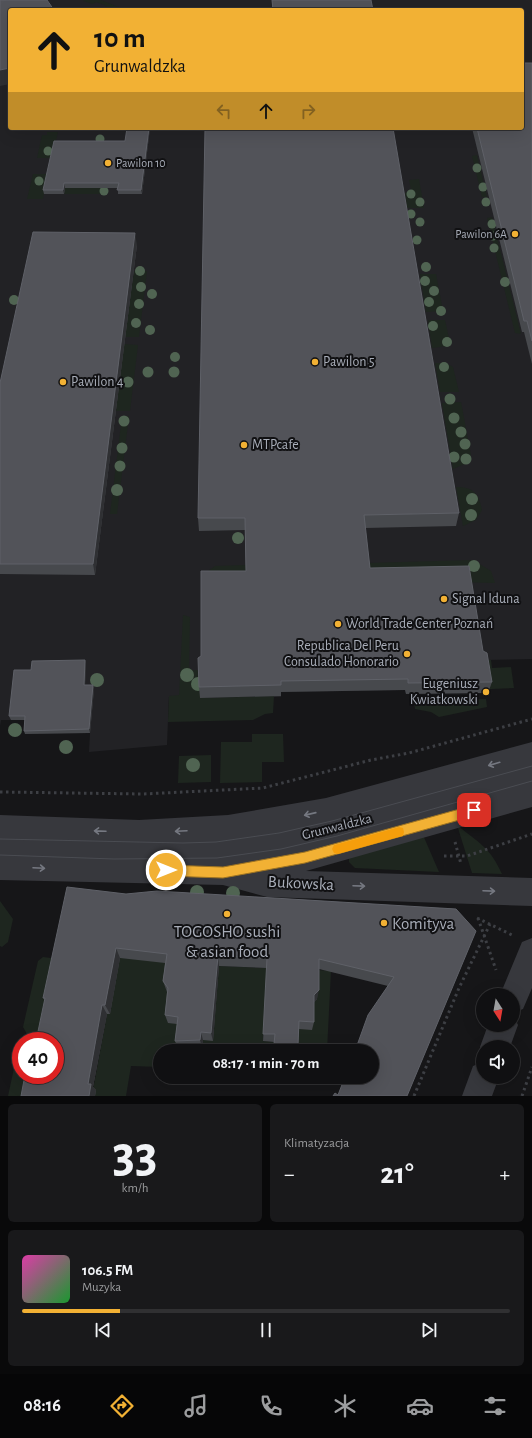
<!DOCTYPE html>
<html lang="pl">
<head>
<meta charset="utf-8">
<style>
  body { margin:0; font-family:"Alegreya Sans",sans-serif; background:#19191b; color:#f1f3f6; height:100vh; display:flex; flex-direction:column; font-size:15px; white-space:nowrap }
  * { box-sizing:border-box; margin:0 }
  p { font-size:13px; color:#9c9d9f }
  .icon { flex:none; width:22px; height:22px; fill:none; stroke:currentColor; stroke-width:2; stroke-linecap:round; stroke-linejoin:round }
  .map { position:relative; height:1096px; overflow:hidden }
  .details { display:flex; flex-direction:column; gap:8px; padding:8px; background:#09090a; flex:1 }
  .details>* { flex:none }
  .hud { position:absolute; left:8px; top:8px; width:516px; height:122px; border-radius:4px; box-shadow:0 4px 16px #0002,0 0 0 1px #303032; background:#f2b134; color:#111; overflow:hidden }
  .needle { width:26px; rotate:169deg }
  .fabs { position:absolute; left:476px; top:988px; display:grid; gap:8px }
  .fabs a { display:grid; place-items:center; width:44px; height:44px; border-radius:50%; background:#101012; box-shadow:0 4px 16px #0002,0 0 0 1px #303032; font-size:20px }
  .speed { position:absolute; left:12px; top:1032px; display:flex; gap:8px; font-size:20px; font-weight:700; text-align:center }
  .speed>* { display:grid; place-content:center; width:52px; height:52px; border-radius:50%; background:#101012; box-shadow:0 4px 16px #0002,0 0 0 1px #303032; line-height:1 }
  .speed .limit { border:6px solid #d22; background:#fff; color:#111 }
  .pin { position:absolute; display:grid; place-items:center; width:34px; height:34px; color:#fff; margin:-17px; border-radius:8px; box-shadow:0 2px 6px #0006 }
  .me { position:absolute; width:44px; margin:-22px; rotate:90deg; stroke-linejoin:round; filter:drop-shadow(0 0 3px #0008) }
  .turn { display:flex; align-items:center; gap:14px; height:84px; padding:0 20px; font-size:18px }
  .turn .icon { width:52px; height:52px; stroke-width:2.5 }
  .turn b { display:block; font-size:28px; line-height:34px }
  .lanes { display:flex; align-items:center; height:38px; padding:0 20px; background:#0003; justify-content:center; gap:20px; direction:ltr }
  .lanes .off { opacity:.35 }
  .big { font-size:30px; font-weight:700; line-height:1.1 }
  .details .widget { flex:1; display:flex; flex-direction:column; justify-content:center; gap:6px; min-width:0; padding:0 14px; border-radius:6px; background:#19191b }
  .details .dial { align-items:center; gap:0 }
  .dial b { font-size:52px; line-height:1 }
  .song { display:flex; align-items:center; gap:12px }
  .cover { width:48px; height:48px; border-radius:6px; background:linear-gradient(135deg,hsl(320 70% 55%),hsl(130 70% 35%)) }
  .played { height:4px; border-radius:2px; background:linear-gradient(90deg,#f2b134 20%,#303032 20%) }
  .keys { display:flex; justify-content:space-around; direction:ltr }
  .heat { display:flex; justify-content:space-between; align-items:center; font-size:22px; direction:ltr }
  .details .tiles { flex:1; display:grid; gap:8px; grid-template-columns:1fr 1fr }
  .widget:last-child { grid-column:span 2 }
  .trip { position:absolute; left:153px; top:1044px; width:226px; height:40px; border-radius:20px; background:#101012; box-shadow:0 4px 16px #0002,0 0 0 1px #303032; font-weight:700; line-height:40px; text-align:center }
  .tabs { display:flex; height:64px; justify-content:space-around; align-items:center; background:#060607; color:#9c9d9f }
  .tabs .icon { width:28px; height:28px }
  .tabs .on { color:#f2b134 }
  .tabs b { font-size:18px; color:#f1f3f6 }
  .map>svg:first-child { display:block }
</style>
</head>
<body>
<div class="map">
<svg width="532" height="1096" viewBox="0 0 532 1096">
  <rect width="100%" height="100%" fill="#161618"/>
  <path fill="#222225" fill-rule="evenodd" d="M0,0H532V659L484,660L486,692L484,693L406,694L405,690L281,692V697L204,698L169,696L167,745L89,752L90,733L25,734L26,720H1L0,726ZM10,10H522V128H10Z"/>
  <path fill="#1e261f" d="M84,0H101L121,8C116,11 109,11 103,8L107,6L96,2L93,4L83,1Z
    M47,132H58L52,158H37L42,135H47Z
    M477,155L487,197H482L472,156Z
    M33,174H48L43,199H27Z
    M419,179L424,208H407L405,193L411,190L409,180Z
    M65,188H104L103,194H64Z
    M492,217L521,334L515,333L487,218Z
    M134,271H147L139,337H125Z
    M420,274H436L443,311L426,312Z
    M428,320H445L450,343L448,346L432,348Z
    M124,344L138,345L130,411H116Z
    M435,363H446L453,367L459,392H440Z
    M461,402L471,455L465,464L453,469L442,403Z
    M122,416H129L117,514H110Z
    M456,487C474,487 479,494 482,510L476,520L463,526Z
    M473,560L491,571L495,583L368,580L366,563Z
    M246,565V583L204,574L215,566Z
    M183,615L190,617L189,667L192,670H199L204,698L274,696L273,713L265,714L253,720L168,722L169,696L179,695Z
    M484,660H491L492,668L511,667L514,688L491,689L487,690Z
    M486,699L487,707L439,717L431,712L415,709L414,701Z
    M252,734H283L284,762H262V782L220,783L221,742H252Z
    M211,755V782L178,783L179,756Z
    M457,825C479,843 490,847 502,874L472,873Z
    M423,835L439,872L355,868L349,862V858Z
    M0,901L13,919L8,942L2,947L0,946Z
    M43,957L59,959L45,1035L27,1034L23,1027L38,961Z
    M120,957L169,963L170,997L180,1025L178,1051H160V1067L131,1066L126,1096H95L93,1090L107,1014L110,1013Z
    M219,966L267,968L263,1041L275,1042L274,1051H195V1048H202L203,1040H213Z
    M318,970L331,971L327,1051H297L298,1029H312L313,1003Z
    M21,1051V1075H37L29,1096H8L17,1054Z"/>
  <g fill="none" stroke-linecap="round" stroke-linejoin="round">
    <path stroke="#3d3f44" stroke-width="3" stroke-dasharray="2.5 3.5" stroke-linecap="butt" d="M0,792L143,794L263,788L371,760L409,753L532,719
      M455,842L461,864
      M444,856H467L532,834
      M477,918L512,935
      M478,918L496,970
      M414,1096L459,988L490,924
      M522,1096L532,1067"/>
    <path fill="#37383d" fill-rule="evenodd" d="M532,742V807L306,871L532,878V906L267,897L223,885L0,880V815L139,820L228,815L326,798Z
      M532,938V988L523,1009L513,1013V995H500L522,942Z
      M513,1015L518,1025L510,1047H483V1054L480,1047L488,1025H513Z
      M483,1062V1077H499L492,1096H462L473,1066Z"/>
    <path stroke="#4a4c52" stroke-width="1" d="M0,839L183,843L216,842L279,833L332,821L532,766
      M0,855L114,859L217,858L281,849L337,836L532,781"/>
  </g>
  <g fill="#506452">
    <circle cx="100" cy="139" r="4.5"/>
    <circle cx="48" cy="151" r="4.5"/>
    <circle cx="477" cy="168" r="4.5"/>
    <circle cx="39" cy="181" r="4.5"/>
    <circle cx="483" cy="187" r="4.5"/>
    <circle cx="104" cy="191" r="4.5"/>
    <circle cx="411" cy="194" r="4.5"/>
    <circle cx="420" cy="202" r="4.5"/>
    <circle cx="486" cy="202" r="4.5"/>
    <circle cx="411" cy="214" r="4.5"/>
    <circle cx="420" cy="222" r="4.5"/>
    <circle cx="492" cy="224" r="4.5"/>
    <circle cx="493" cy="236" r="4.5"/>
    <circle cx="417" cy="240" r="4.5"/>
    <circle cx="494" cy="248" r="4.5"/>
    <circle cx="426" cy="267" r="5"/>
    <circle cx="140" cy="271" r="5"/>
    <circle cx="425" cy="281" r="5"/>
    <circle cx="505" cy="282" r="5"/>
    <circle cx="141" cy="287" r="5"/>
    <circle cx="434" cy="291" r="5"/>
    <circle cx="152" cy="294" r="5"/>
    <circle cx="14" cy="300" r="5"/>
    <circle cx="429" cy="302" r="5"/>
    <circle cx="139" cy="304" r="5"/>
    <circle cx="441" cy="311" r="5"/>
    <circle cx="136" cy="323" r="5"/>
    <circle cx="433" cy="326" r="5"/>
    <circle cx="150" cy="330" r="5"/>
    <circle cx="447" cy="342" r="5"/>
    <circle cx="175" cy="357" r="5"/>
    <circle cx="444" cy="367" r="5"/>
    <circle cx="148" cy="372" r="5.5"/>
    <circle cx="174" cy="372" r="5.5"/>
    <circle cx="128" cy="382" r="5.5"/>
    <circle cx="450" cy="399" r="5.5"/>
    <circle cx="454" cy="418" r="5.5"/>
    <circle cx="124" cy="421" r="5.5"/>
    <circle cx="461" cy="432" r="5.5"/>
    <circle cx="465" cy="444" r="5.5"/>
    <circle cx="122" cy="448" r="5.5"/>
    <circle cx="454" cy="457" r="5.5"/>
    <circle cx="466" cy="459" r="5.5"/>
    <circle cx="120" cy="466" r="5.5"/>
    <circle cx="117" cy="490" r="6"/>
    <circle cx="472" cy="499" r="6"/>
    <circle cx="471" cy="515" r="6"/>
    <circle cx="238" cy="538" r="6"/>
    <circle cx="474" cy="566" r="6"/>
    <circle cx="187" cy="675" r="7"/>
    <circle cx="97" cy="680" r="7"/>
    <circle cx="198" cy="684" r="7"/>
    <circle cx="15" cy="730" r="7"/>
    <circle cx="66" cy="747" r="7"/>
    <circle cx="193" cy="765" r="7"/>
    <circle cx="197" cy="892" r="7"/>
    <circle cx="233" cy="893" r="7"/>
  </g>
  <path fill="#47494d" d="M272,0H371L373,10H272Z
    M532,63V364L524,332H522L472,128H522Z
    M150,128L142,194H118V188H65L64,194H44L43,190L125,141Z
    M137,245L95,575L0,574V383Z
    M459,513L456,526L365,528L370,568L483,651L492,682L488,693L406,694L405,690L281,692V696L200,698L199,687L201,656L246,571L245,530L199,531L198,518Z
    M85,660L86,663L85,685H93L94,689L90,733L25,734L24,731L25,720H11L9,716Z
    M126,894L456,909L338,1095L388,986L319,969L317,999L314,1002V1022L312,1030L299,1029L298,1051H274V1042L263,1041L267,968L219,966L213,1041L203,1040L202,1048H178L175,1041L177,1024L168,1023L165,1015L167,992L163,981L165,963L120,958L110,1014H107L93,1087L96,1090L95,1096H21L55,1075L45,1000L43,998Z"/>
  <path fill="#2f3033" d="M10,68V84L0,86V70Z
    M149,128H150L142,194L141,190Z
    M64,183L65,188L64,194L63,190Z
    M135,233L137,245L95,575L93,564Z
    M85,660L86,663L85,689L84,685Z
    M93,685L94,689L90,733L89,729Z
    M116,948L120,958L110,1014L105,1005Z
    M218,956L219,966L213,1041L211,1033Z
    M319,990L317,999L313,1004L314,995Z
    M102,1005L107,1014L93,1087L96,1090L95,1096H89L88,1084Z
    M201,1032L203,1040L202,1048L200,1040Z"/>
  <path fill="#525359" stroke="#5f6168" d="M0,0H47L54,10H10V68L0,70Z
    M272,0H371L373,10H273Z
    M522,63H532V341L527,321H524L477,128H522Z
    M127,128H149L141,190H117L119,183H64L63,190H43L54,141H125Z
    M205,128H393L459,513L364,515L370,568L469,566L483,651L487,653L492,682L408,683V679L281,681V685L199,687L198,658L201,656V571H246L245,518H198Z
    M33,232L135,233L93,564H0V383Z
    M85,660L84,685H93L89,729L24,731L25,716H9L14,670H31L32,661Z
    M67,887L126,894L157,891L456,909L476,931L407,1096H333L335,1093L338,1095L345,1077H372V1051H355L368,1015L394,977L319,959V990L314,995V1022L299,1021L298,1044H274L275,1034H263L267,958L218,956L211,1033L201,1032L200,1040L175,1041L178,1017L165,1015L168,988L163,981L167,954L116,948L105,1005H102L88,1084H91L89,1096H21L25,1075H55V1041H36L45,998H43Z"/>
  <defs><path id="oneway-shaft" d="M-6 0H5M1.5-3L5.5 0L1.5 3" fill="none" stroke-width="1.6" stroke-linecap="round" stroke-linejoin="round"/></defs>
  <g stroke="#757881">
    <use href="#oneway-shaft" transform="translate(494 764) rotate(164)"/>
    <use href="#oneway-shaft" transform="translate(310 814) rotate(167)"/>
    <use href="#oneway-shaft" transform="translate(100 831) rotate(-178)"/>
    <use href="#oneway-shaft" transform="translate(181 831) rotate(177)"/>
    <use href="#oneway-shaft" transform="translate(39 868) rotate(3)"/>
    <use href="#oneway-shaft" transform="translate(359 886) rotate(2)"/>
    <use href="#oneway-shaft" transform="translate(489 891) rotate(2)"/>
  </g>
  <path fill="#f2b134" stroke="#9d7322" d="M474,805L478,807L480,810L478,814L474,816L305,863L223,878L166,876L162,874L160,870L162,866L166,865L223,867L305,852Z"/>
  <path fill="#f59e0b" d="M399,827L403,828L404,832L403,836L399,837L338,854L334,853L332,849L334,845L338,844Z"/>
  <g fill="#f2b134" stroke="#111113" stroke-width="1.5">
    <circle cx="108" cy="163" r="4"/>
    <circle cx="515" cy="234" r="4"/>
    <circle cx="315" cy="362" r="4"/>
    <circle cx="63" cy="382" r="4"/>
    <circle cx="244" cy="445" r="4"/>
    <circle cx="444" cy="599" r="4"/>
    <circle cx="338" cy="624" r="4"/>
    <circle cx="407" cy="654" r="4"/>
    <circle cx="486" cy="692" r="4"/>
    <circle cx="227" cy="914" r="4"/>
    <circle cx="384" cy="923" r="4"/>
  </g>
  <g text-anchor="middle" dominant-baseline="central" stroke-width="4" stroke-linejoin="round" paint-order="stroke">
    <g font-size="12" fill="#a8adb8" stroke="#111113" text-anchor="start">
      <text x="116" y="163">Pawilon 10</text>
      <text x="507" y="234" text-anchor="end">Pawilon 6A</text>
    </g>
    <g font-size="14" fill="#a8adb8" stroke="#111113" text-anchor="start">
      <text x="323" y="362">Pawilon 5</text>
      <text x="71" y="382">Pawilon 4</text>
      <text x="252" y="445">MTPcafe</text>
      <text x="452" y="599">Signal Iduna</text>
      <text x="346" y="624">World Trade Center Poznań</text>
      <text x="399" y="646" text-anchor="end">Republica Del Peru<tspan x="399" dy="16">Consulado Honorario</tspan></text>
      <text x="478" y="684" text-anchor="end">Eugeniusz<tspan x="478" dy="16">Kwiatkowski</tspan></text>
    </g>
    <g font-size="14" fill="#a8adb8" stroke="#111113">
      <text transform="translate(337 827) rotate(-14)">Grunwaldzka</text>
    </g>
    <g font-size="17" fill="#a8adb8" stroke="#111113">
      <text transform="translate(301 883) rotate(3)">Bukowska</text>
    </g>
    <g font-size="17" fill="#a8adb8" stroke="#111113" text-anchor="start">
      <text x="392" y="923">Komityva</text>
      <text x="227" y="931" text-anchor="middle">TOGOSHO sushi<tspan x="227" dy="20">&amp; asian food</tspan></text>
    </g>
  </g>
</svg>
<div class="fabs">
<a><svg class="needle" viewBox="-14 -14 28 28"><path d="M0-13l5 13h-10z" fill="#e53935"/><path d="M0 13l5-13h-10z" fill="#9c9d9f"/></svg></a>
<a><svg class="icon" aria-label="sound" viewBox="0 0 24 24"><path d="M4 9h4l5-4v14l-5-4H4zM17 9q2 3 0 6"/></svg></a>
</div>
<div class="speed"><div class="limit">40</div></div>
<div class="pin" style="left:474px;top:810px;background:#d93025"><svg class="icon" aria-label="arrive" viewBox="0 0 24 24"><path d="M6 21V4h12l-3 4 3 4H6"/></svg></div>
<svg class="me" style="left:166px;top:870px" viewBox="-20 -20 40 40"><circle r="17" fill="#f2b134" stroke="#fff" stroke-width="3"/><path d="M0-11L8 9 0 5-8 9z" fill="#fff"/></svg>
<div class="trip">08:17 · 1 min · 70 m</div>
<div class="hud">
<div class="turn"><svg class="icon" aria-label="ahead" viewBox="0 0 24 24"><path d="M12 20V5M6 11l6-6 6 6"/></svg><div><b>10 m</b>Grunwaldzka</div></div>
<div class="lanes"><svg class="icon off" aria-label="left" viewBox="0 0 24 24"><path d="M17 20v-9H6M10 6l-5 5 5 5"/></svg><svg class="icon" aria-label="ahead" viewBox="0 0 24 24"><path d="M12 20V5M6 11l6-6 6 6"/></svg><svg class="icon off" aria-label="right" viewBox="0 0 24 24"><path d="M7 20v-9h11M14 6l5 5-5 5"/></svg></div>
</div>
</div>
<section class="details">
<div class="tiles">
<div class="widget dial"><b>33</b><p>km/h</p></div>
<div class="widget"><p>Klimatyzacja</p>
<div class="heat"><a>−</a><b class="big">21°</b><a>+</a></div>
</div>
<div class="widget">
<div class="song"><i class="cover"></i><div><b>106.5 FM</b><p>Muzyka</p></div></div>
<div class="played"></div>
<div class="keys"><svg class="icon" aria-label="previous" viewBox="0 0 24 24"><path d="M18 5L8 12l10 7zM5 5v14"/></svg><svg class="icon" aria-label="pause" viewBox="0 0 24 24"><path d="M8 5v14M16 5v14"/></svg><svg class="icon" aria-label="next" viewBox="0 0 24 24"><path d="M6 5l10 7-10 7zM19 5v14"/></svg></div>
</div>
</div>
</section>
<nav class="tabs">
<b>08:16</b>
<svg class="icon on" aria-label="directions" viewBox="0 0 24 24"><path d="M12 3l9 9-9 9-9-9zM9 14v-3h6M13 9l2 2-2 2"/></svg>
<svg class="icon" aria-label="music" viewBox="0 0 24 24"><path d="M9 18V5l10-2v13"/><circle cx="6" cy="18" r="3"/><circle cx="16" cy="16" r="3"/></svg>
<svg class="icon" aria-label="phone" viewBox="0 0 24 24"><path d="M5 4h4l2 5-3 2q2 4 5 5l2-3 5 2v4C11 20 4 13 5 4z"/></svg>
<svg class="icon" aria-label="climate" viewBox="0 0 24 24"><path d="M12 3v18M4 7l16 10M4 17L20 7"/></svg>
<svg class="icon" aria-label="car" viewBox="0 0 24 24"><path d="M5 17H2v-5l4-1 3-4h7l3 4 3 1v5h-3M9 17h6M6 11h13"/><circle cx="7" cy="17" r="2"/><circle cx="17" cy="17" r="2"/></svg>
<svg class="icon" aria-label="filters" viewBox="0 0 24 24"><path d="M4 7h16M4 17h16"/><circle cx="9" cy="7" r="2"/><circle cx="15" cy="17" r="2"/></svg>
</nav>
</body>
</html>
